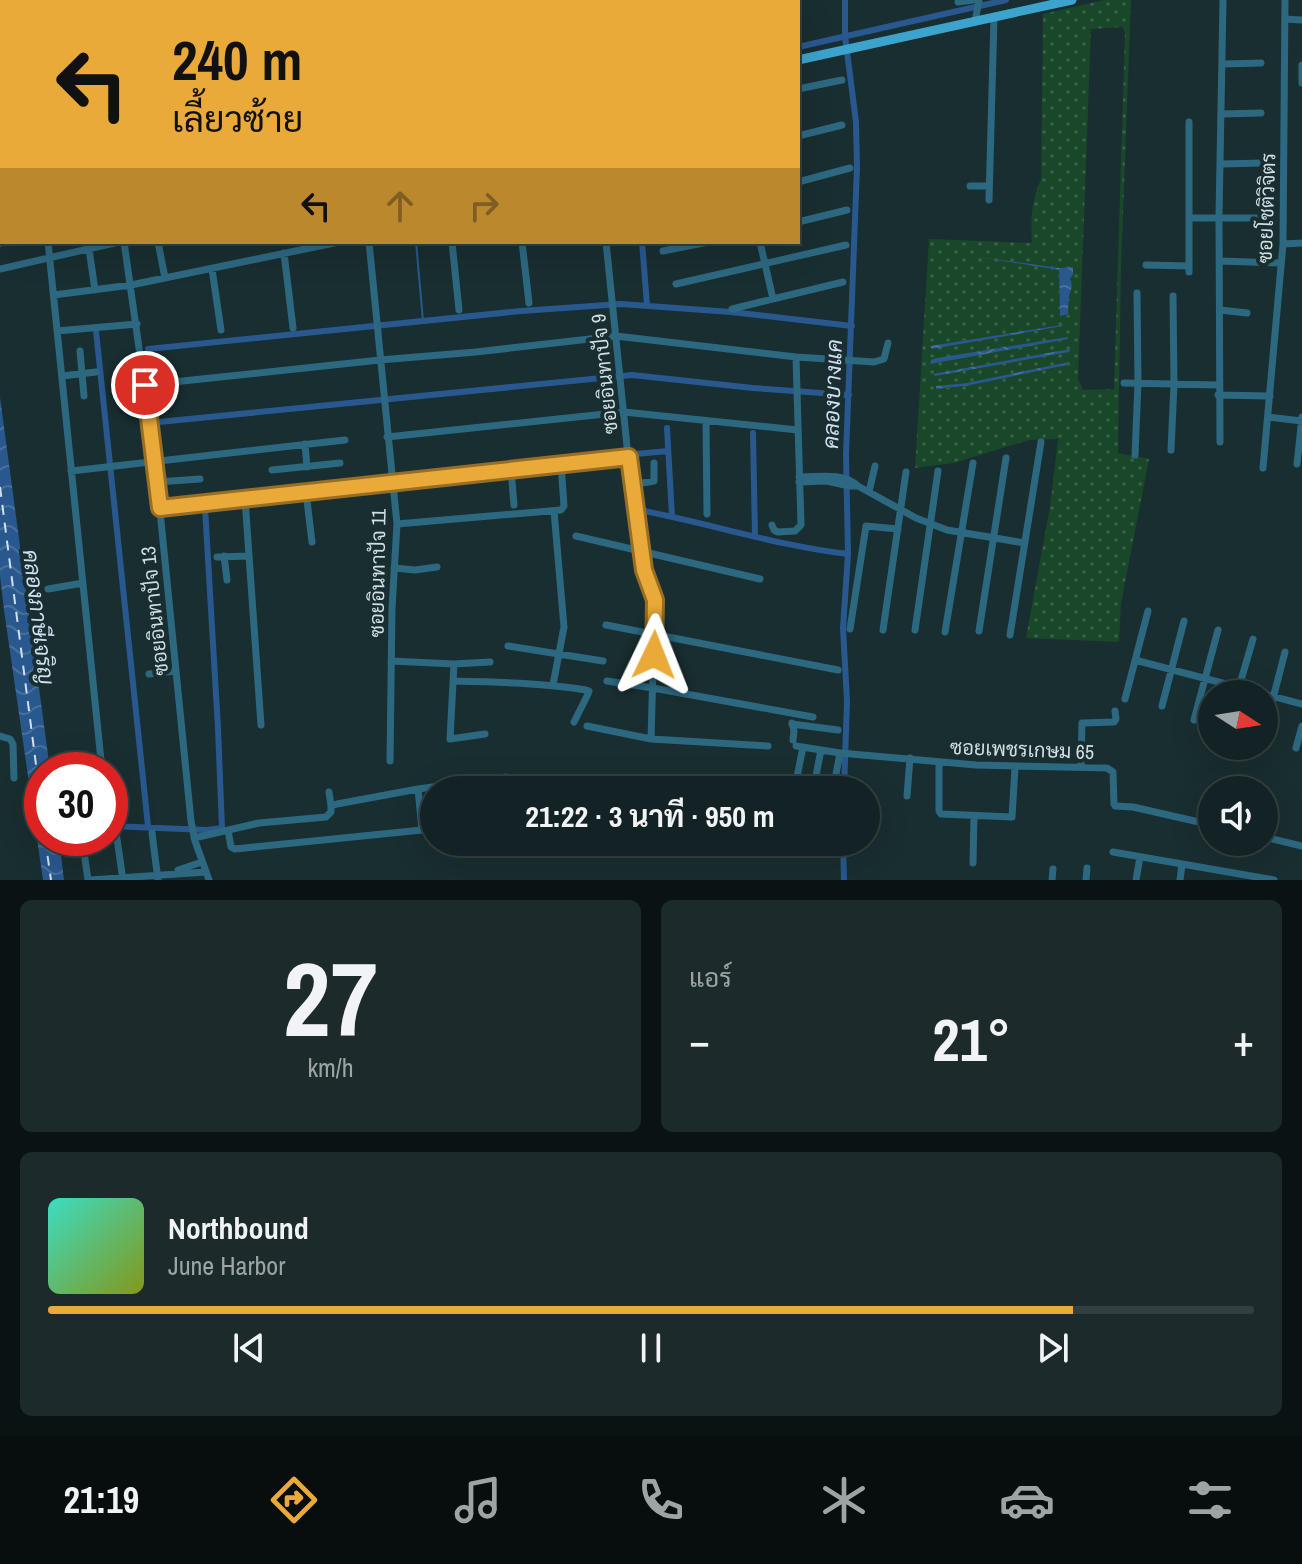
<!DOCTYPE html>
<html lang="th">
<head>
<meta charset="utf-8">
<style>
  body { margin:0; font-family:"Archivo Narrow",Sarabun,sans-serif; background:#1c2a2c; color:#f1f3f6; height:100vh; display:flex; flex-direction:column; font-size:30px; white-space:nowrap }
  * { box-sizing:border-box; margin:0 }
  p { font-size:26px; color:#9da4a6 }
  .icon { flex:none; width:44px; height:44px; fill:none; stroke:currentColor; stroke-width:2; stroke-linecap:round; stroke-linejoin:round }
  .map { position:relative; height:880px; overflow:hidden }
  .details { display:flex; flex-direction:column; gap:20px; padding:20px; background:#0a1314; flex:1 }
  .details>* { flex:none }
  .hud { position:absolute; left:0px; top:0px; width:800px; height:244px; box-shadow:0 8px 32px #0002,0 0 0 2px #323f41; background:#eaaa39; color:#111; overflow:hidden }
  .needle { width:52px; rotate:102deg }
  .buttons { position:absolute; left:1198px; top:680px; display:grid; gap:16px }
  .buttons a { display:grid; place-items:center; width:80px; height:80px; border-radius:50%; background:#132224; box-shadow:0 8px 32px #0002,0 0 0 2px #323f41; font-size:40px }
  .speed { position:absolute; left:24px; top:752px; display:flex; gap:16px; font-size:40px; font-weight:700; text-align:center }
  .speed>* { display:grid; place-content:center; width:104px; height:104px; border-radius:50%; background:#132224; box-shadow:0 8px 32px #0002,0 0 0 2px #323f41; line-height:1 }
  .speed .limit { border:12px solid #d22; background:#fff; color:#111 }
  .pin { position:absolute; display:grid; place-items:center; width:68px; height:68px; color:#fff; margin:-34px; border:4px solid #fff; border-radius:50%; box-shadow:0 2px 8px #0007 }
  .me { position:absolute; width:88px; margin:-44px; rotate:2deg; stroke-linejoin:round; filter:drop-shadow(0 0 6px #0008) }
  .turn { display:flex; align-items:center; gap:28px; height:168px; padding:0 40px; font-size:36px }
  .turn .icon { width:104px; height:104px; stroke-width:2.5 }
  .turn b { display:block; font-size:56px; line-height:68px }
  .lanes { display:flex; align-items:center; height:76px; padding:0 40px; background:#0003; justify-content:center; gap:40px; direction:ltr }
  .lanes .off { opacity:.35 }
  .big { font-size:60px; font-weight:700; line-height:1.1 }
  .details .card { flex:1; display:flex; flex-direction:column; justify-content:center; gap:12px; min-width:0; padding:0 28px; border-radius:12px; background:#1c2a2c }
  .details .dial { align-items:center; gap:0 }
  .dial b { font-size:104px; line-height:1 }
  .song { display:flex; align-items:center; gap:24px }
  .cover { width:96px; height:96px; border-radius:12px; background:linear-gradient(135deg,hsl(170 70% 55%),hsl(70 70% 35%)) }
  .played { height:8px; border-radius:4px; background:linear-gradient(90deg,#eaaa39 85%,#323f41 85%) }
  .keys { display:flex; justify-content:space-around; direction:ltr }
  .heat { display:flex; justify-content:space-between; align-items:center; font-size:44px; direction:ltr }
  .details .tiles { flex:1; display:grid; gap:20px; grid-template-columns:1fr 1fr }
  .card:last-child { grid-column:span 2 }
  .trip { position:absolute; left:420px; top:776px; width:460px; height:80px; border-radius:40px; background:#132224; box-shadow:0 8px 32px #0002,0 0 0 2px #323f41; font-weight:700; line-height:80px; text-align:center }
  .menu { display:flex; height:128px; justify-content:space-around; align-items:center; background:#080e0e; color:#9da4a6 }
  .menu .icon { width:56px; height:56px }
  .menu .current { color:#eaaa39 }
  .menu b { font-size:36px; color:#f1f3f6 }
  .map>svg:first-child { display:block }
</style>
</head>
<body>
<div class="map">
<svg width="1302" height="880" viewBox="0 0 1302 880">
  <defs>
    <pattern id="grass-dots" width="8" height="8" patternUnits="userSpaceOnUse" patternTransform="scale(2)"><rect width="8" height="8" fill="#194729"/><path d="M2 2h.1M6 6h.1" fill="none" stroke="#3a6148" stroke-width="1.8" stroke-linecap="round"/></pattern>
    <pattern id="water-waves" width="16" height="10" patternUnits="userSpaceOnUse" patternTransform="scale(2)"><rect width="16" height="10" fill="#29588e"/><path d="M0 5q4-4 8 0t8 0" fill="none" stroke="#47709d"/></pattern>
  </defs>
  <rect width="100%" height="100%" fill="#192e30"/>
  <path fill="url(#grass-dots)" fill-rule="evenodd" d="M1104,0H1131L1121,266L1118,453L1149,459L1121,603L1119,642L1026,638L1050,507L1058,439L1029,440L954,463L915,468L929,239L1032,243C1030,222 1032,199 1041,179L1043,14ZM1122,27L1125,32L1114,389L1083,390L1078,379L1091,29ZM1004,261L1060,268L1073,267L1069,278L1072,286L1069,296L1068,314L1060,315L1059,270ZM1061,325L1062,326L932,349L931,346ZM1068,363L1067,365L966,386L937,389V386L966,383Z"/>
  <path fill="url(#water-waves)" d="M978,257L1060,268L1073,267V275L1070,278L1072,286L1069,296L1068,314L1060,316L1059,270Z
    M1061,325L1063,326L932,349L930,346Z
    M1068,337V339L930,364L931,360L937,358Z
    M1070,349L1069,352L935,376L933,374Z
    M1069,362L1067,365L966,386L936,389V386L966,383Z
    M0,397L50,770H42V838H59L64,880H43L4,610L0,576Z"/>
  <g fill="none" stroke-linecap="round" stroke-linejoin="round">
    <path stroke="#29588e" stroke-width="2" d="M416,242L423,321"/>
    <path stroke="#29588e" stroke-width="6" d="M798,47L1006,0
      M0,229L2,228
      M642,242L647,305
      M96,331L148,826
      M148,349L521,311L621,304L731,312L852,326
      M159,422L632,375L753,388L849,395
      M667,428L672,516
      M753,433L755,537
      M625,455L668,451
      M164,503L427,475
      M639,510C709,523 777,546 848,554
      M844,790L847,701L843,628L848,554L846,455L857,167L856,122L845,36V0
      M110,826L207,830L222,828L218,728L205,508
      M843,842L844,880"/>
    <path stroke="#d2dfef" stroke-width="2" stroke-dasharray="10 8" stroke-linecap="butt" d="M0,487L42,811
      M45,838L51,880"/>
    <path stroke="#2d6881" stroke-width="7" d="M14,0V2
      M57,0V2
      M614,0L615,2
      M329,2L340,0
      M528,2L539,0
      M958,2L973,0
      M1285,19L1302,20
      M975,22L979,0
      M0,29L2,28
      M0,62L2,61
      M1223,64L1261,63
      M1302,83V65
      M798,89L842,80
      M1222,114L1261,113
      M0,134L2,133
      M798,136L842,125
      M1221,164L1263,163
      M0,175H2
      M798,182L850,168
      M970,186H989
      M989,200L994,18
      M0,202L2,201
      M1189,218H1260
      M798,222L847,210
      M48,242L102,770
      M124,242L155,461L191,821L195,841L209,880
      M158,242L165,278
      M369,242L397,524L392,608L390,761
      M452,242L459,310
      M522,242L529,303
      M606,242L632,495L644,574L655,600L651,739
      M760,242L773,299
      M1283,244L1302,243
      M89,249L95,290
      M663,251L708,242
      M284,253L293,328
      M1219,261L1281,263
      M1146,265L1189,266
      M0,269L119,242
      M212,269L221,330
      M1189,272V122
      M676,284L846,245
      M54,295L131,285L339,242
      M732,309L843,282
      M1220,310L1247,313
      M57,331L137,324
      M80,351L84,396
      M62,376L96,372
      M144,379L126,388L125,395L128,401L147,400
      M1124,383L1218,385
      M145,385L380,360L476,352L616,336L796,357L874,362L884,359L888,343
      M1218,395L1270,396
      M1268,417L1302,421
      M706,421L707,514
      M387,437L624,412L798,430
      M1220,442L1219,216L1223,0
      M305,444L307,467
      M1171,450L1174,384L1173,296
      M1135,455L1138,383L1137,293
      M1297,464L1302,417
      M1263,468L1283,244L1285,0
      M272,470L340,463
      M511,470L514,505
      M71,471L345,440
      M799,477C819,477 842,472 858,486L916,518L947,530L1025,543
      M157,482L200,479
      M799,482L827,481L849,486H858
      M631,485L654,481V463
      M306,492L312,542
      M869,492L875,466
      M245,499L261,725
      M160,508L629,457
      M397,524L561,510L564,506L561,464
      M772,525L774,530L778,532L795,531L801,525L796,357
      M576,536L760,579
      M224,556L227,580
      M217,557L249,556
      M394,568L415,570L437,567
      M48,589L83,583
      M606,625L838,670
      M850,629L866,526L898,529
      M883,630L906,472
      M915,630L938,471
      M979,631L1006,458
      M945,632L973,463
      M1010,635L1041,442
      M508,646L603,661
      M1135,660L1302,704
      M391,661L454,664L490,662
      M454,664L450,739L485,734
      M149,674L176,671
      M453,681C498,682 542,683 586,690L589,691L588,694L574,722
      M607,681L653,688L813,717
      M553,685L564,627L554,511
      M1237,694L1253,639
      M1125,699L1148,611
      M1162,706L1184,621
      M1194,720L1218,630
      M792,723L794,731L793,740
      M792,724L838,730
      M587,726L651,739L768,746
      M1264,733L1285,652
      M0,736L10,739L13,744L14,778
      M796,746L840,753L976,765L1107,768L1113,772L1114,804L1115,806L1133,807L1212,825
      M1296,748L1302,726
      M939,762V811L941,814L1012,817L1015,767
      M1081,767L1082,723L1114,722L1116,719L1115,711
      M796,782L803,747
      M814,786L821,750
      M833,790L840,753
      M329,792L331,806
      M907,796L910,758
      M228,830L231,847L235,849L422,830L418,789
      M422,830L434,829
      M116,832L123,880
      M152,833L158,880
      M1264,837L1302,846
      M82,838L88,880
      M194,838L259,823L326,817L331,812V806L337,804L418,789L506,777
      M1113,852L1274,880
      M973,863L974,816
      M178,870L202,862
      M90,880L206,872
      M1052,880L1053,869
      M1086,880L1087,868
      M1136,880L1140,857
      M1180,880L1182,864"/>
    <path stroke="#3ca3cc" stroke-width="9" d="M96,0V2
      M798,60L1072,0
      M0,242L2,241"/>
  </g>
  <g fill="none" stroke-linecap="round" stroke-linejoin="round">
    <defs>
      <path id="route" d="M145,385L160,508L629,457L644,570L655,600L654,655"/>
    </defs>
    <use href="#route" stroke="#986e25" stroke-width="20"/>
    <use href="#route" stroke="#eaaa39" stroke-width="14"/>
  </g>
  <g text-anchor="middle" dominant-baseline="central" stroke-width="8" stroke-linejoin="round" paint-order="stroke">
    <g font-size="20" fill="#d2dedf" stroke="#192e30">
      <text transform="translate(1266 208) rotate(-88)">ซอยโชติวิจิตร</text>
      <text transform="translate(604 374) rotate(-96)">ซอยอินทาปัจ 9</text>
      <text transform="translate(377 573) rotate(-89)">ซอยอินทาปัจ 11</text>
      <text transform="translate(154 611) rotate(-96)">ซอยอินทาปัจ 13</text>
      <text transform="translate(1022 749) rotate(2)">ซอยเพชรเกษม 65</text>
    </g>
    <g font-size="22" font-style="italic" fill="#d2dfef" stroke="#192e30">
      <text transform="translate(832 394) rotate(-88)">คลองบางแค</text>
      <text transform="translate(39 617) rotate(83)">คลองภาษีเจริญ</text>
    </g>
  </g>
</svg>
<div class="buttons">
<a><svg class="needle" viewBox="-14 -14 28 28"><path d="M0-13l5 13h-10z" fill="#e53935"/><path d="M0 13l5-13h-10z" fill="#9da4a6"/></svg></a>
<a><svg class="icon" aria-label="sound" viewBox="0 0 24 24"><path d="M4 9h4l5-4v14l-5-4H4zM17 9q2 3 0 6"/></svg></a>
</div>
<div class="speed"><div class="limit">30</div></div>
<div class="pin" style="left:145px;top:385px;background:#d93025"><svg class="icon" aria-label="arrive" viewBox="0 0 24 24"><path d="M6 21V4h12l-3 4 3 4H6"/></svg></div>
<svg class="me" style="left:654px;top:655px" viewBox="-20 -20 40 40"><path d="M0-17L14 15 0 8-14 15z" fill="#eaaa39" stroke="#fff" stroke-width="4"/></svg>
<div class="trip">21:22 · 3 นาที · 950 m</div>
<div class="hud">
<div class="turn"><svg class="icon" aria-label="left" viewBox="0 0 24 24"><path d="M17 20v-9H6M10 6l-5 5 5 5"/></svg><div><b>240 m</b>เลี้ยวซ้าย</div></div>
<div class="lanes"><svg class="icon" aria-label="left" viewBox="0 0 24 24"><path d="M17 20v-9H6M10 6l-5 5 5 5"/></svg><svg class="icon off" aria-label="ahead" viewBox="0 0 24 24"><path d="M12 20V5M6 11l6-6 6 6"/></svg><svg class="icon off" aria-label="right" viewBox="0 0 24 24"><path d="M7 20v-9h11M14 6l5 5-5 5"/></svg></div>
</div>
</div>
<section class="details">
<div class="tiles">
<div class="card dial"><b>27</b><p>km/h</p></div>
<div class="card"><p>แอร์</p>
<div class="heat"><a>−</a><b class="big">21°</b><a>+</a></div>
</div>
<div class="card">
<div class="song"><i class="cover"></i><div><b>Northbound</b><p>June Harbor</p></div></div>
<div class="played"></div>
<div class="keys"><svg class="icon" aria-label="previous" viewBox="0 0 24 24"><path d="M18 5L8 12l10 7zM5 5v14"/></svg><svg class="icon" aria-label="pause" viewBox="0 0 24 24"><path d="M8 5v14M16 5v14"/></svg><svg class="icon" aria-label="next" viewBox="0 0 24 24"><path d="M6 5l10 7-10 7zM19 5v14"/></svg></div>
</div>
</div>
</section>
<nav class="menu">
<b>21:19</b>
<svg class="icon current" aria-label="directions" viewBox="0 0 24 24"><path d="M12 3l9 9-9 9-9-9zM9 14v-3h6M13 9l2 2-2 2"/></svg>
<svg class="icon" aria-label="music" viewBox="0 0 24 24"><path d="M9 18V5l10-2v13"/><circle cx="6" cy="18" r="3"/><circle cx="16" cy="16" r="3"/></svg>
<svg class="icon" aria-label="phone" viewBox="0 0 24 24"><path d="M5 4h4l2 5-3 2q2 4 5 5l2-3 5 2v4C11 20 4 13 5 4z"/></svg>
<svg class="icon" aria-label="climate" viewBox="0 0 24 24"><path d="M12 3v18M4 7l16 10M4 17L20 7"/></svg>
<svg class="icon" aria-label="car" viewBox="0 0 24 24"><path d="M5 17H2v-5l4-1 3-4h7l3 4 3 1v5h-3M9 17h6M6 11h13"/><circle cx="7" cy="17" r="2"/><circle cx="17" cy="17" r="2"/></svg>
<svg class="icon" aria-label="filters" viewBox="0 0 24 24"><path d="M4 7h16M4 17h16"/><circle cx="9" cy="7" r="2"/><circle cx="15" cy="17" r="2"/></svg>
</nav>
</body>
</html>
